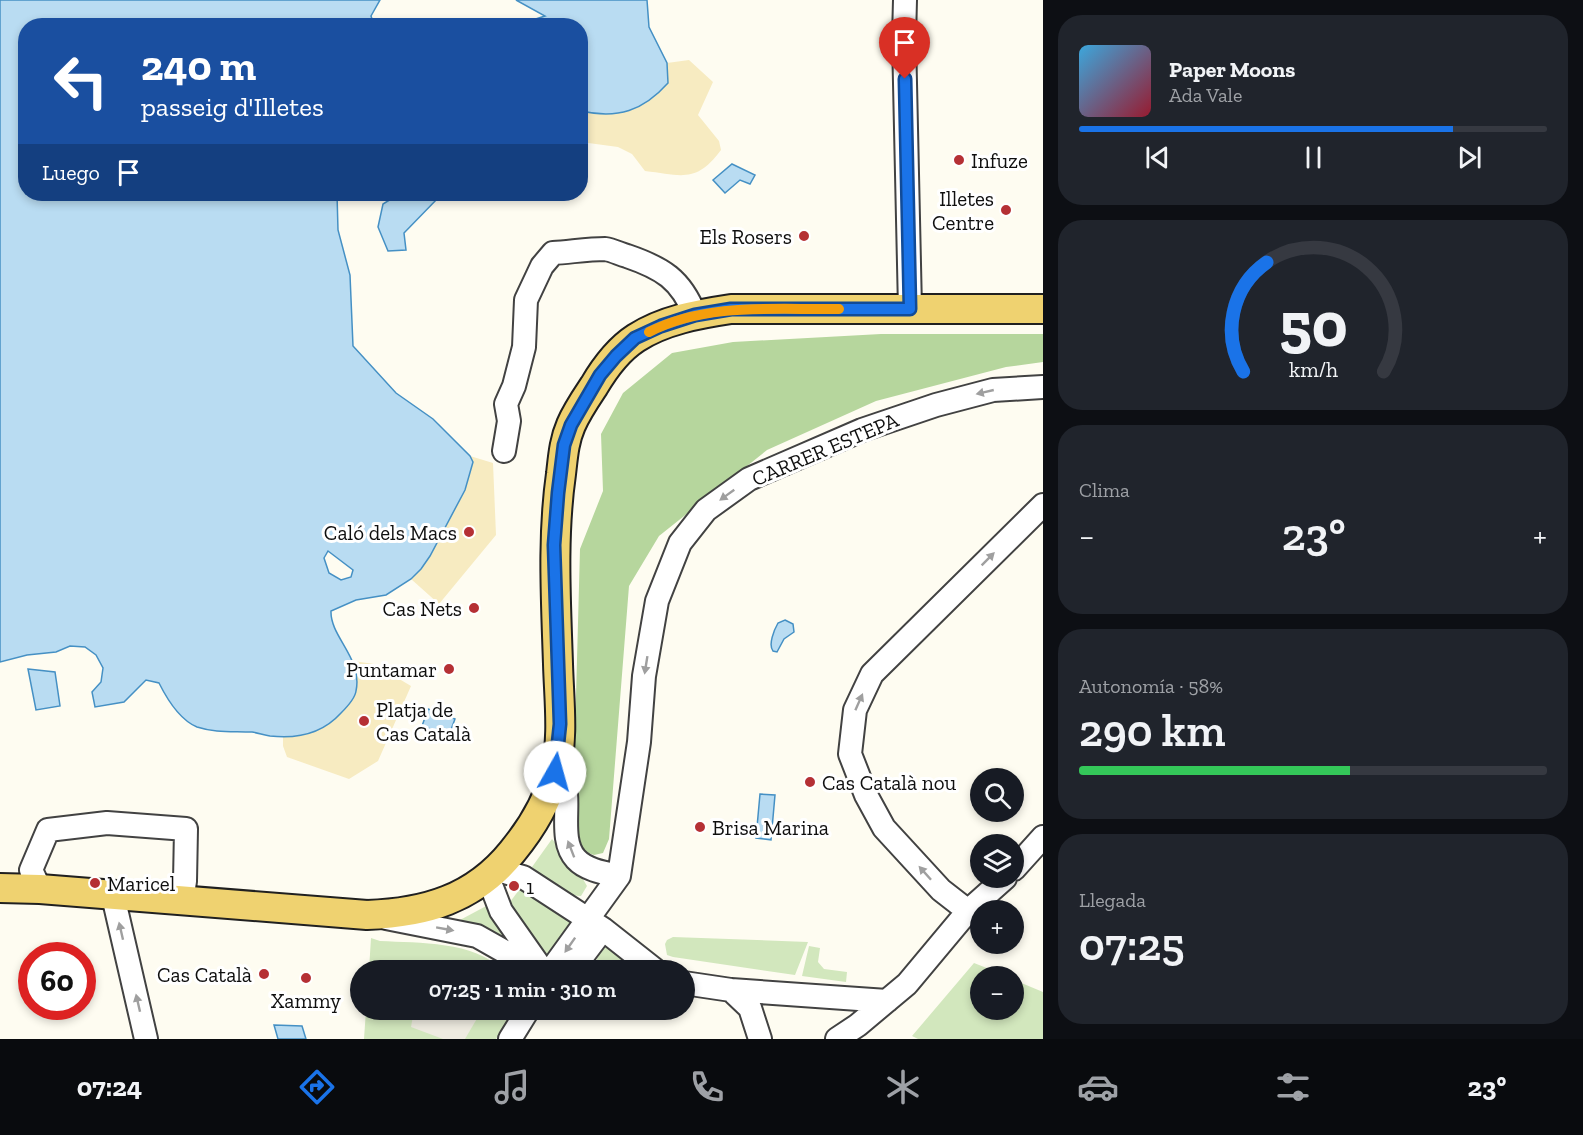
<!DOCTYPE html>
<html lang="es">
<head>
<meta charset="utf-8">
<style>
  body { margin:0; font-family:"Zilla Slab",serif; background:#20242c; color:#f1f3f6; height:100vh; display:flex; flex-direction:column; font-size:22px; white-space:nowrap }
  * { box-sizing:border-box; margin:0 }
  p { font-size:20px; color:#9ea1a6 }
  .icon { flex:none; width:33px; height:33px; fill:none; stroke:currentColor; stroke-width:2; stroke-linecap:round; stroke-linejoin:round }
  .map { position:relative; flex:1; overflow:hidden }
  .drawer { display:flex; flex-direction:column; gap:15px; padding:15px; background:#0d0f14; width:540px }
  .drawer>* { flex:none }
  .top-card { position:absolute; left:18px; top:18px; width:570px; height:183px; border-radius:24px; box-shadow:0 3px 9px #0003; background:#1a4fa0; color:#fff; overflow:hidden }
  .tools { position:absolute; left:970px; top:768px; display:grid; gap:12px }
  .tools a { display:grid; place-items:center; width:54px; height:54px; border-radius:50%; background:#171b24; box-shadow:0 3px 9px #0003; font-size:30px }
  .speed { position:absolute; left:18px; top:942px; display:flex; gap:12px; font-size:30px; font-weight:700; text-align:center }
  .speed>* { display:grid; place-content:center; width:78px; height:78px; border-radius:50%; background:#171b24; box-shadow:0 3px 9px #0003; line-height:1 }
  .speed .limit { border:9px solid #d22; background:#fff; color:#111 }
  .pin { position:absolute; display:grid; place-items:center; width:51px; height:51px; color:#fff; margin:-62px -26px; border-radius:50% 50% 50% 0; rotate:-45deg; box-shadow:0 0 6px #0007 }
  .pin .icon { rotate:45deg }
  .me { position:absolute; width:66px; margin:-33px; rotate:7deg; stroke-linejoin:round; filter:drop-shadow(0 0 4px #0008) }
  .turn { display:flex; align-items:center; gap:21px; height:126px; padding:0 24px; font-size:27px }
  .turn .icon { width:78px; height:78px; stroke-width:2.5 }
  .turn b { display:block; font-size:42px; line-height:51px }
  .then { display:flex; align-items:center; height:57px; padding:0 24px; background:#0003; gap:12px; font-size:22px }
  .big { font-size:45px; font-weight:600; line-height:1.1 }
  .drawer .card { flex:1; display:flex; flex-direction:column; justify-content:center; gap:9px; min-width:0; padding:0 21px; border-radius:24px; background:#20242c }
  .drawer .dial { align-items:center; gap:0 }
  .dial svg { height:156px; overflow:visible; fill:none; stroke:#363941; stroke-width:7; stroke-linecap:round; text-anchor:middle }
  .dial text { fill:#f1f3f6; stroke:none }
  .song { display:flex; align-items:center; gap:18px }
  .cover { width:72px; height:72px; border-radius:9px; background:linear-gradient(135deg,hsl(200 70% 55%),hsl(350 70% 35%)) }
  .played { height:6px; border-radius:3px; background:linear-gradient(90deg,#1a73e8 80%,#363941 80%) }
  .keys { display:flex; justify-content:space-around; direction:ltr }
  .heat { display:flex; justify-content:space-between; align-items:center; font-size:33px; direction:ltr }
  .charge { height:9px; border-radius:4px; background:linear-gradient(90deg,#34c759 58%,#363941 0) }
  .trip { position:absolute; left:350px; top:960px; width:345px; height:60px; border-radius:30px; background:#171b24; box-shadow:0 3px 9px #0003; font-weight:600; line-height:60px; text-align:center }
  .menu { display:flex; height:96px; justify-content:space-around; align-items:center; background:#090b0e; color:#9ea1a6 }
  .menu .icon { width:42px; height:42px }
  .menu .current { color:#1a73e8 }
  .menu b { font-size:27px; color:#f1f3f6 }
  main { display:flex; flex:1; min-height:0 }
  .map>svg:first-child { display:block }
</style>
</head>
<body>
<main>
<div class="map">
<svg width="1043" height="1039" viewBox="0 0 1043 1039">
  <rect width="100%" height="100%" fill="#fefcf1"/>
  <path fill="#d2e7bd" d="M552,839L576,867L587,886L581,896C561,895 546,879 532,867Z
    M522,886L568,916L572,922L550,956L545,955L510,910V902Z
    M490,904L513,944L472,924L460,920Z
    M673,937L808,942L795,975L673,957L667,955L665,944L667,940Z
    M371,938L380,941C420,943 473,941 503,970H369Z
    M607,945L644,970L592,968L599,955Z
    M809,946L820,948L818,962L824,969L847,972L846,982L802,976Z
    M974,963L1007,976H981V1010H1014V980L1043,992V1039H918L912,1036Z
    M366,1010H510L504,1028L496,1039H364Z"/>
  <path fill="#b6d69d" d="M881,334H1043V362L1006,367L876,401L767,450L659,536L629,586L609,839L603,853L594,855L583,851L578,839L574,770L580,549L603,491L601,434L623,393L672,353L733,342Z"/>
  <path fill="#f7ebc1" d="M689,60L713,82L698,115L719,141L721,150C696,184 681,175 645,171L632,154L618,147L581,142V111C618,119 643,111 668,83L667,63Z
    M470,456L493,463L496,535L439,604L411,579L421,569L465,490L473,462Z
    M353,661L374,664L411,686L378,761L349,779L287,757L283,746V736C320,736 335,720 356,692Z"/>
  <path fill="#eeebe0" d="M414,1010H482L465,1039H443L411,1027Z"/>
  <path fill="#b9dcf2" stroke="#4590c4" stroke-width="1.5" fill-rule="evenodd" d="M0,0H380L371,16L374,25L26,26V194H337L338,230L350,275L353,346L396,393L433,419L470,456L473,462L465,490L430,556L421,569L411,579L386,595L356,600L331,611C330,637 363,658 356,691C355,699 346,708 341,713C322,734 296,739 270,736C264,735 258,733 252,732C234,731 215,733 197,727C180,720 167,699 159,683L146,680L124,702L95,707L92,692L101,682L103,668L96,655L85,647L70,646L56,652L27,655L0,662ZM328,551L353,570L351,577L341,580L329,573L324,558Z
    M516,0H647L649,27L667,63L668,83C643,111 618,119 581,111L580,26L517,25L545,16Z
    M732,164L755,175L750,184L740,180L725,193L713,180Z
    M399,194H433L439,197L404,233L406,250L388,251L378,227L383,204Z
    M785,620L793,624L794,632L784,639L777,652L773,651C768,645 774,630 778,623Z
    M28,669L55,672L60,706L36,710Z
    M428,709L455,719L449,735L439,731L438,727L436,731L422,726Z
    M760,794L775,795L771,840L756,838Z
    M274,1025L302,1026L306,1039H278Z"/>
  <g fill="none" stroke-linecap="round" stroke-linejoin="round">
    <defs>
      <path id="minor" d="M905,0L904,38L910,309
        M504,451L509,421L506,404L514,386L524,347L526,300L542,266L553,253C570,252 588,249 605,249C612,250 620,254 627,256C662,268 681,279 695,315
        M559,757C561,770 565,782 566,794C568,814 561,843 576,859C586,870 605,873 619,876
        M1014,869L1043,837
        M497,870L523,877L603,929L655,970
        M488,877L501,911L541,968
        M40,889L31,870L48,830L107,823L186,829L185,881L182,901
        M113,896L146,1039
        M968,911L941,890L884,828L866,795L850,754L855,710L872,674L1043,505
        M386,918L477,936L537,970
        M551,970L619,876L639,742L644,676L657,601L680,543L706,510L749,479L862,430L936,405L993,390L1043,387
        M572,970L603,929
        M684,983L731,990L887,1001
        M731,990L750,1008L760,1039
        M510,1039L528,1010
        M837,1039L858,1025L907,984L968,911L1005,878"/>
      <path id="major" d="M0,888L40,889L367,915C425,913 474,899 512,852C531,829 547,803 555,773C564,738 559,700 558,664C556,601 552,537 561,474C563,457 564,441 571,425C577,411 586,398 594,386C604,369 619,349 636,338C664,320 698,314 731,309H1043"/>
    </defs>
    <use href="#minor" stroke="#424242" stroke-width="26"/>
    <use href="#major" stroke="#202020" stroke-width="32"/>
    <use href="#minor" stroke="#fff" stroke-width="22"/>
    <use href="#major" stroke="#efd270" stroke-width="28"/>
  </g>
  <defs><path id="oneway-solid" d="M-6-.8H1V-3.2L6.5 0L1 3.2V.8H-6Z" transform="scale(1.5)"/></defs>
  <g fill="#9f9f9f">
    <use href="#oneway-solid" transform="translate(985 392) rotate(167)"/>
    <use href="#oneway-solid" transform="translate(727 495) rotate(144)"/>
    <use href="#oneway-solid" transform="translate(988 559) rotate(-45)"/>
    <use href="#oneway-solid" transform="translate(646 665) rotate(99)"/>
    <use href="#oneway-solid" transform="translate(859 702) rotate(-66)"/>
    <use href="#oneway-solid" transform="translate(571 849) rotate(-111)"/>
    <use href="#oneway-solid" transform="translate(925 873) rotate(-132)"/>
    <use href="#oneway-solid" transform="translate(445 929) rotate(10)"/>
    <use href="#oneway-solid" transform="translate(121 931) rotate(-103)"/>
    <use href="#oneway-solid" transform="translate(570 945) rotate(125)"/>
    <use href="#oneway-solid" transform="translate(138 1003) rotate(-103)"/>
  </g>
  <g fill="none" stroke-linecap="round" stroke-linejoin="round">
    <defs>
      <path id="route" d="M555,772L560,724L554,545L558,493L564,445L571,425L600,375L616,356L635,338L661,326L695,315L731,309H910L905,79"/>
    </defs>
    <use href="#route" stroke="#114b97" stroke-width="15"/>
    <use href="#route" stroke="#1a73e8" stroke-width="10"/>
    <path stroke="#f59e0b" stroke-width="10" d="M649,332C708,302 775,310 839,309"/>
  </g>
  <g fill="#b53034" stroke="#fff" stroke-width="2">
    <circle cx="959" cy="160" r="6"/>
    <circle cx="1006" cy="210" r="6"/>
    <circle cx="804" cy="236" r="6"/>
    <circle cx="469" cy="532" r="6"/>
    <circle cx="474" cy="608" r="6"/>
    <circle cx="449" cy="669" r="6"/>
    <circle cx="364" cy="721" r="6"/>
    <circle cx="810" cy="782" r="6"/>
    <circle cx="700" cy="827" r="6"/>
    <circle cx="95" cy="883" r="6"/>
    <circle cx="514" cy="886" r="6"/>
    <circle cx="264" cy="974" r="6"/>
    <circle cx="306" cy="978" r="6"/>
  </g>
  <g text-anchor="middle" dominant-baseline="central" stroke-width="6" stroke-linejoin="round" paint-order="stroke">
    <g font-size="21" fill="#0f0f0f" stroke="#fff" text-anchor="start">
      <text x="971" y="160">Infuze</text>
      <text x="994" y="198" text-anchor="end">Illetes<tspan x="994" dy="24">Centre</tspan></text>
      <text x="792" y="236" text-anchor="end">Els Rosers</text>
      <text x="457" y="532" text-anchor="end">Caló dels Macs</text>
      <text x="462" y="608" text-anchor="end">Cas Nets</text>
      <text x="437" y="669" text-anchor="end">Puntamar</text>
      <text x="376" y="709">Platja de<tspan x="376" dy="24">Cas Català</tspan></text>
      <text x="822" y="782">Cas Català nou</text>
      <text x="712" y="827">Brisa Marina</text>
      <text x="107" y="883">Maricel</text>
      <text x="526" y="886">1</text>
      <text x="252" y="974" text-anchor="end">Cas Català</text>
      <text x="306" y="1000" text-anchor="middle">Xammy</text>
    </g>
    <g font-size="21" fill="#0f0f0f" stroke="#fff">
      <text transform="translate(825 449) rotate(-23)">CARRER ESTEPA</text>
    </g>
  </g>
</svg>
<div class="tools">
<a><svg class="icon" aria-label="search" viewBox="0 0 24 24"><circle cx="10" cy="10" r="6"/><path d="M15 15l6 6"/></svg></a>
<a><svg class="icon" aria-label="layers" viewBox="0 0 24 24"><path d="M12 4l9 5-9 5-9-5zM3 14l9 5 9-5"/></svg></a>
<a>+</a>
<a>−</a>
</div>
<div class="speed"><div class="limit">60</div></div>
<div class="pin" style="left:905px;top:79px;background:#d93025"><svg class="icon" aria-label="arrive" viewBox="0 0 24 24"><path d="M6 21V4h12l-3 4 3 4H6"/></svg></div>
<svg class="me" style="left:555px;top:772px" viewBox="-20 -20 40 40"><circle r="19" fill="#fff"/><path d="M0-13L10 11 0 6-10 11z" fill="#1a73e8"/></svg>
<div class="trip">07:25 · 1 min · 310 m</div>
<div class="top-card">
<div class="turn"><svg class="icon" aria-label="left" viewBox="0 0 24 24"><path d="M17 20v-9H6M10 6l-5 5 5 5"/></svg><div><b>240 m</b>passeig d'Illetes</div></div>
<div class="then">Luego<svg class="icon" aria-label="arrive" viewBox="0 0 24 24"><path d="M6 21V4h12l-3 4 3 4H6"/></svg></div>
</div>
</div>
<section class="drawer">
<div class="card">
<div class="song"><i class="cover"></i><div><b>Paper Moons</b><p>Ada Vale</p></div></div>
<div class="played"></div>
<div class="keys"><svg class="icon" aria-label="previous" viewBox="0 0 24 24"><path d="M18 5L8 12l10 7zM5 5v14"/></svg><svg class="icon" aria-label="pause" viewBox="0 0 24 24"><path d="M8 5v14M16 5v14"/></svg><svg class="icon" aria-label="next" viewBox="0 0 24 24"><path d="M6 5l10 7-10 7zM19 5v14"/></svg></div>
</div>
<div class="card dial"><svg viewBox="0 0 100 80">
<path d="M14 69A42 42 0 1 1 86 69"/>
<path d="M14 69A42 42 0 0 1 26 13" stroke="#1a73e8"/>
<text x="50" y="56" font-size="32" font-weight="700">50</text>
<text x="50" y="72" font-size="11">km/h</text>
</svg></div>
<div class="card"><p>Clima</p>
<div class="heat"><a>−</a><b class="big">23°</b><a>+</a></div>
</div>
<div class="card"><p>Autonomía · 58%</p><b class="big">290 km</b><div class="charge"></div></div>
<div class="card"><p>Llegada</p><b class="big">07:25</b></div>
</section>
</main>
<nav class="menu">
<b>07:24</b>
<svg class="icon current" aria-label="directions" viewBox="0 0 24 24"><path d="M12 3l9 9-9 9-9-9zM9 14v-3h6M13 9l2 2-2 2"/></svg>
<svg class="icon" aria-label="music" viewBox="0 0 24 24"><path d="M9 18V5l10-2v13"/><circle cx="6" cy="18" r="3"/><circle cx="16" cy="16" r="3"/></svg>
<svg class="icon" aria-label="phone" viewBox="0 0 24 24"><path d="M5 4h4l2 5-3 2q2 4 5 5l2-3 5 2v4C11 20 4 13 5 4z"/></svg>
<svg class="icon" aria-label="climate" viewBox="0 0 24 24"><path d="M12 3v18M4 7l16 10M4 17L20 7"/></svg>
<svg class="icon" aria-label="car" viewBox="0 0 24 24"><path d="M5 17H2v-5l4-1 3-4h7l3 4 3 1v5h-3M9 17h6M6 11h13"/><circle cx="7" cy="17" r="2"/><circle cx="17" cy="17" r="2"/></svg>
<svg class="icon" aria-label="filters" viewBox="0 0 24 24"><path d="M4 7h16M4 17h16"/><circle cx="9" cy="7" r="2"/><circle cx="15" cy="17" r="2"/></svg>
<b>23°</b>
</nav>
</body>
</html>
